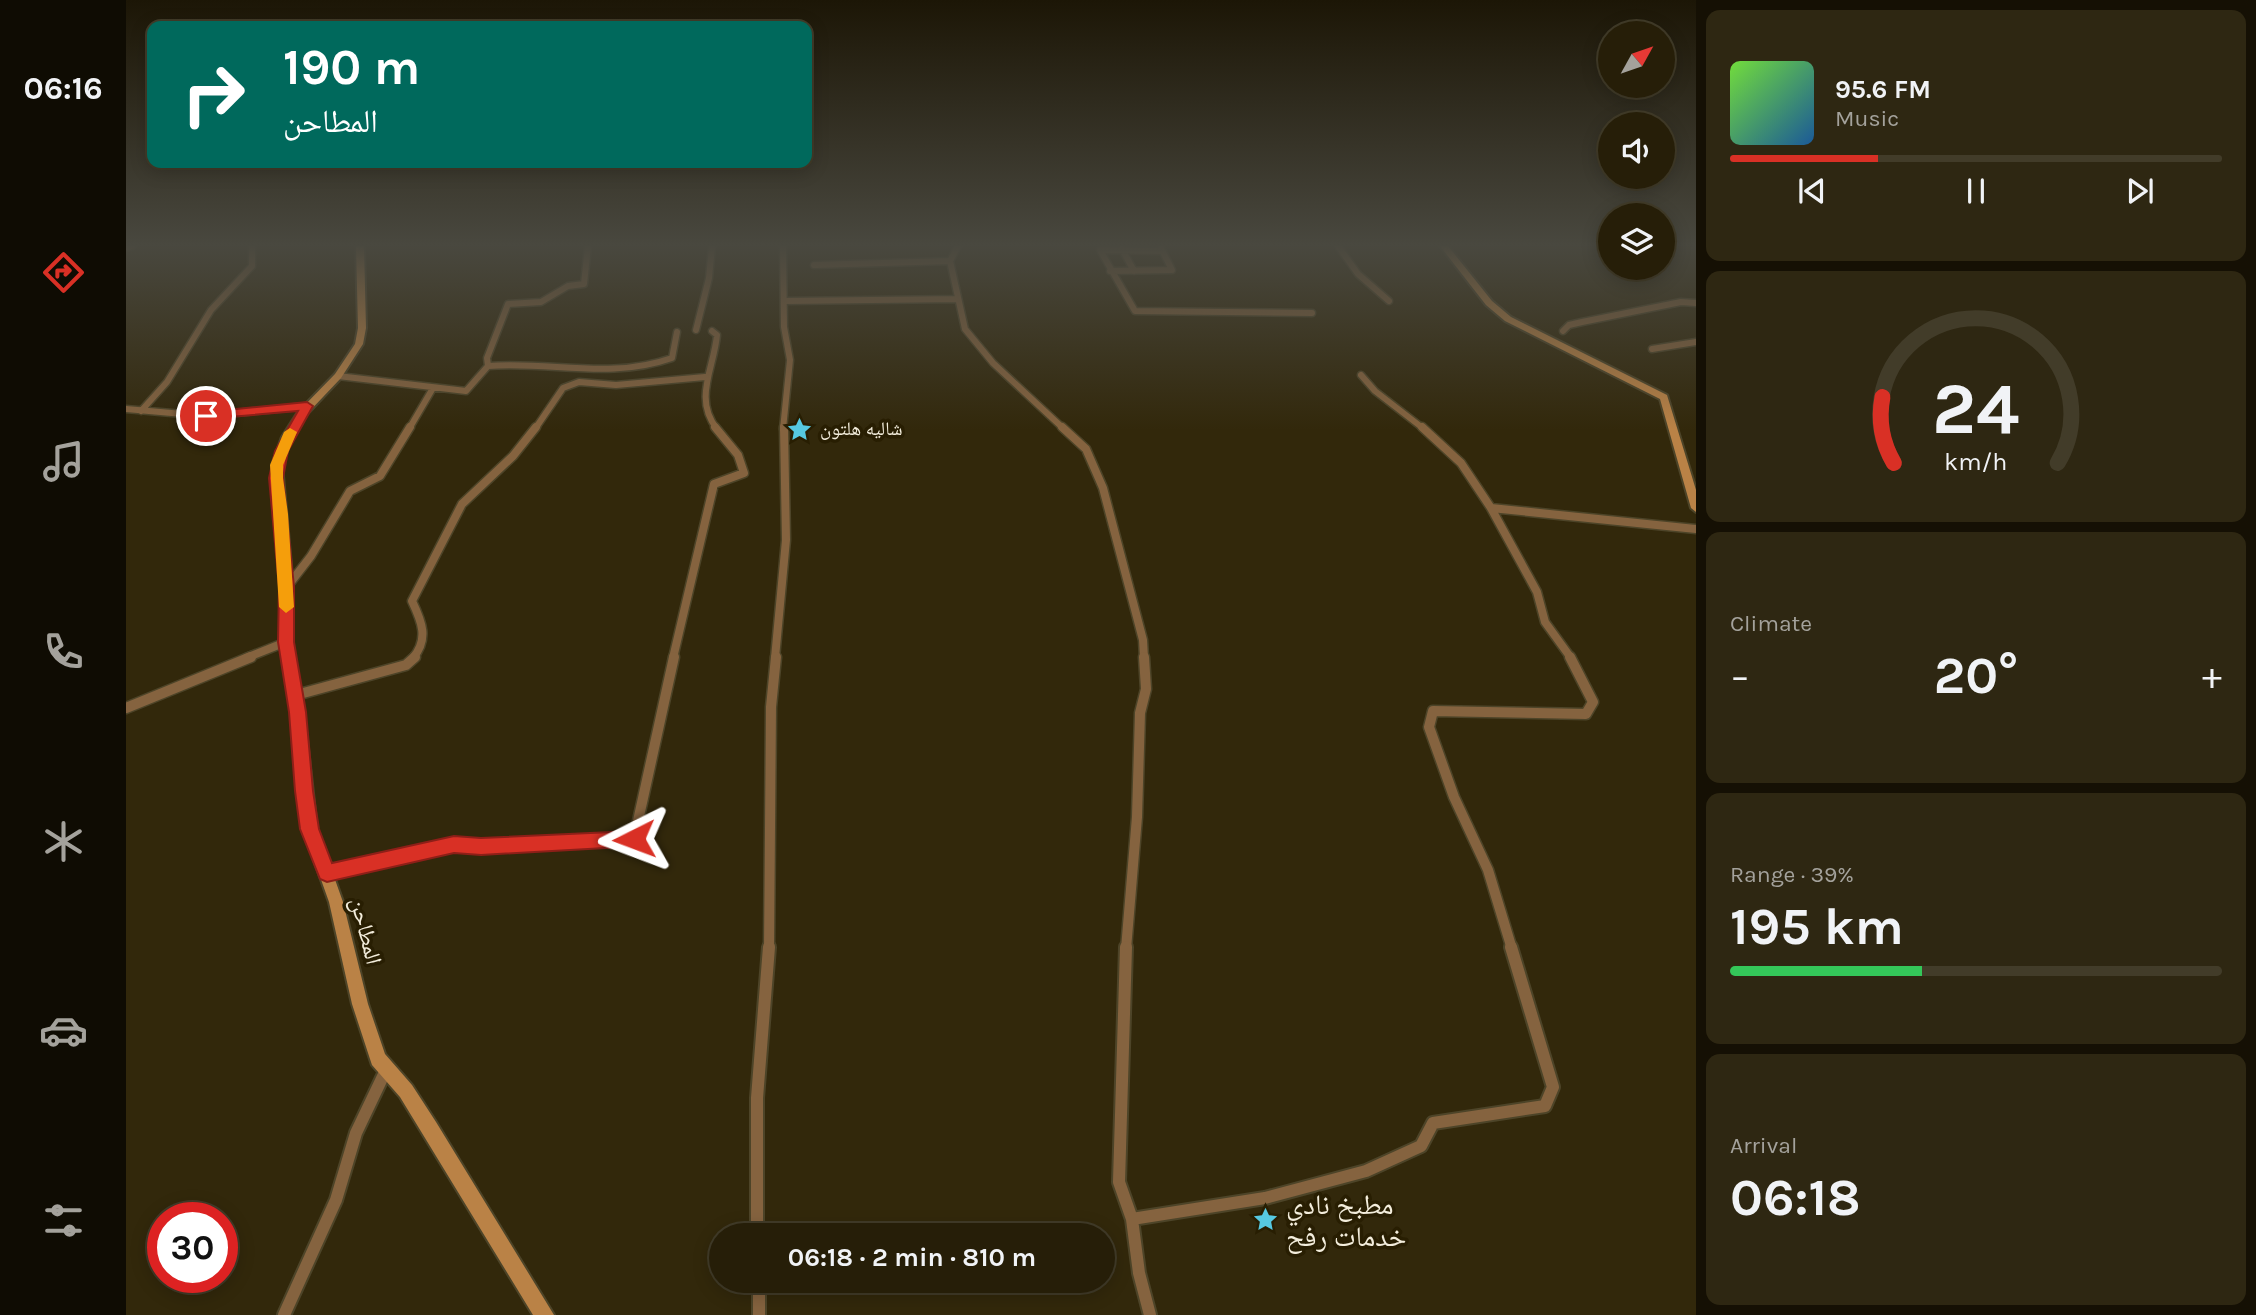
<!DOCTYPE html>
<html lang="en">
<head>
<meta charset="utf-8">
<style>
  body { margin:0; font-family:Karla,"Noto Naskh Arabic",sans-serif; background:#2e2712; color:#f1f3f6; height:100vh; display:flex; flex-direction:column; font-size:26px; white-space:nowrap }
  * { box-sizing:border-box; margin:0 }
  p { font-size:23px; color:#a4a29c }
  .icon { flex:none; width:38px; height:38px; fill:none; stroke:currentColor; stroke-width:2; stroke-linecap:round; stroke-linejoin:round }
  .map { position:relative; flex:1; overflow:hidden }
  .side { display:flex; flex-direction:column; gap:10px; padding:10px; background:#151004; width:560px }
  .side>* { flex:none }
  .guide { position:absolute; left:21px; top:21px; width:665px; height:147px; border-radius:14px; box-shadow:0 4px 18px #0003,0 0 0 2px #423c29; background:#00695c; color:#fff; overflow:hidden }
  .needle { width:46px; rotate:50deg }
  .fabs { position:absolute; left:1472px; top:21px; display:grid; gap:14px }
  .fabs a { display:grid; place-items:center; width:77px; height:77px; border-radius:50%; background:#261e08; box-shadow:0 4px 18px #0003,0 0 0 2px #423c29; font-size:35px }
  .speed { position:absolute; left:21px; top:1202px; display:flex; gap:14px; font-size:35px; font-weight:700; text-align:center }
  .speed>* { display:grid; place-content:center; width:91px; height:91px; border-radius:50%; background:#261e08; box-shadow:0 4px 18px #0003,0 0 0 2px #423c29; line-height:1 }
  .speed .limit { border:10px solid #d22; background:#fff; color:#111 }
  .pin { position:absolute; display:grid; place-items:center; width:60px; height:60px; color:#fff; margin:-30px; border:4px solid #fff; border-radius:50%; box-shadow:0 2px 7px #0007 }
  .me { position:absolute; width:77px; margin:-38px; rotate:267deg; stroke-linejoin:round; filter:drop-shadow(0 0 5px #0008) }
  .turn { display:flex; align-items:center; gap:24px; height:147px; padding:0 21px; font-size:32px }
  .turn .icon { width:91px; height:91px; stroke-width:2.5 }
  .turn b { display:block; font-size:49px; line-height:60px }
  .big { font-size:52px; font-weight:700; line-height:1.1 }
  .side .card { flex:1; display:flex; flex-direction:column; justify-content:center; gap:10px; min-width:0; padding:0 24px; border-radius:14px; background:#2e2712 }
  .side .dial { align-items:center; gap:0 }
  .dial svg { height:182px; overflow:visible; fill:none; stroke:#423c29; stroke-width:7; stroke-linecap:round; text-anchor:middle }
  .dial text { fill:#f1f3f6; stroke:none }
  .song { display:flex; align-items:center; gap:21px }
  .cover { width:84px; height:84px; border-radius:10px; background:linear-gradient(135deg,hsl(100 70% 55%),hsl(210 70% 35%)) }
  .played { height:7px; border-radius:4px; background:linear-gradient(90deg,#d93025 30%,#423c29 30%) }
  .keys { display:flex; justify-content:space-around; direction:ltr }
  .heat { display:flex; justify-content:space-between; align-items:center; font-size:38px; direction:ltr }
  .charge { height:10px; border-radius:5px; background:linear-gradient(90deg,#34c759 39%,#423c29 0) }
  .trip { position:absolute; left:583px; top:1223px; width:406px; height:70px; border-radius:35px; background:#261e08; box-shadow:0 4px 18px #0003,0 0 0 2px #423c29; font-weight:700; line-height:70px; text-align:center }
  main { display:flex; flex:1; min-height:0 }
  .tabs { display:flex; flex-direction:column; width:126px; justify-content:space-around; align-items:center; background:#0f0c03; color:#a4a29c }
  .tabs .icon { width:49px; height:49px }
  .tabs .on { color:#d93025 }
  .tabs b { font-size:32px; color:#f1f3f6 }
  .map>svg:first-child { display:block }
</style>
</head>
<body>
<main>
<nav class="tabs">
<b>06:16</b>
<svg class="icon on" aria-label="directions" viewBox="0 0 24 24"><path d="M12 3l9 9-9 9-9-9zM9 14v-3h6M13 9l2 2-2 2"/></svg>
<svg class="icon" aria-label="music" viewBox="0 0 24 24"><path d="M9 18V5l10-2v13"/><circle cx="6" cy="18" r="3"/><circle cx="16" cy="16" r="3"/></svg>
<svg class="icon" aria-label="phone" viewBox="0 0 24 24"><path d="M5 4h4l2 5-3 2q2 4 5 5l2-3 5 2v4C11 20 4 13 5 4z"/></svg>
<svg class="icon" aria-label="climate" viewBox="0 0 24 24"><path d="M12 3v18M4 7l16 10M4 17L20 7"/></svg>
<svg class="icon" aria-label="car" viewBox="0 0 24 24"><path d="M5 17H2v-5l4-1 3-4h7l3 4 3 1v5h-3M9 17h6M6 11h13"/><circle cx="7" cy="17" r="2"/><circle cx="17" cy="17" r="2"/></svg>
<svg class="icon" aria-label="filters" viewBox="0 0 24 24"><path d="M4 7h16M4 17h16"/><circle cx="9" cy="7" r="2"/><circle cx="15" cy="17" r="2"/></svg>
</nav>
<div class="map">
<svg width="1570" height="1315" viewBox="0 0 1570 1315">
  <rect width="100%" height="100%" fill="#32280b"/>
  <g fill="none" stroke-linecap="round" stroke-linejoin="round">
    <defs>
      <path id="street-far3" d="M657,246L658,327L664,360L657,429
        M832,246L824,261L839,329L867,363L938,429
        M1212,246L1232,274L1263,301
        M0,248L6,246
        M996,249L1008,271
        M1036,251L974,250L1009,311L1186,313
        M688,265L824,261
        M984,271L1046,270L1035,248
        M658,301L832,299
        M570,330L583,278L586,246
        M586,331L591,335C588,368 567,399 591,429
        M1437,331L1443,325L1456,322L1555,302L1570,303
        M1526,349L1570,342
        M362,366C426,361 483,380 546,358L551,332
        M1235,375L1249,391L1298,429
        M212,376L340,391L362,366L361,358L382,304L415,302L442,286L458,284L462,246
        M0,409L80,416L181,406
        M15,411L41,382L85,310L126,266V246
        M283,429L307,388
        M409,429L437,388L453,382L490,385L579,377"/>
      <path id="street-far2" d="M936,427L960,449L977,488L1017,640L1018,658
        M1296,427L1335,463L1365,508L1411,592L1419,622L1445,658
        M1365,508L1570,529
        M161,587L185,556L224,491L254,476L284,427
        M120,658L160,642
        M287,658C303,639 296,622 286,601L336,504L387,456L410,427
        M547,658L588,484L618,473L612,455L589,427
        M649,658L660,540L658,427"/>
      <path id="street-far1" d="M170,695L280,665L289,657
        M0,708L125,657
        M201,873L328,845L508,839L548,657
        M643,949L645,707L650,657
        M1000,949L1011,817L1014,713L1020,689L1018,657
        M1386,949L1362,870L1328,797L1303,727L1307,711L1460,714L1467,702L1444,657"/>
      <path id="street" d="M1000,947L993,1182L1006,1219L1013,1273L1024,1315
        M1006,1219L1139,1198L1240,1171L1295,1146L1307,1123L1419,1106L1427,1087L1385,947
        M631,1236V1098L643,947
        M633,1281V1315
        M158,1315L210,1200L230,1133L260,1070"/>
      <path id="secondary" d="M230,246H238L240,328L237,344L215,378L179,416L166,437L156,465L167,587L166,642L178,712L191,829L217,902L242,1004L259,1054L286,1085L310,1122L428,1315H407L274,1097L246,1065L244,1059L226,1004L203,902L177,829L166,712L154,642L155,587L146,465L156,437L172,412L209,374L229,344L232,328Z
        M1314,246H1322L1366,301L1385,317L1541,395L1570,490V512L1565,508L1534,399L1379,321L1360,305Z"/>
    </defs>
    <use href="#street-far3" stroke="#4d4428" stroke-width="9"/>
    <use href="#street-far2" stroke="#4d4428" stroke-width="11"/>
    <use href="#street-far1" stroke="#4d4428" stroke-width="13"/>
    <use href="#street" stroke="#4d4428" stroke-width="16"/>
    <use href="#secondary" stroke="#4d4428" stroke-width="4"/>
    <use href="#street-far3" stroke="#85633f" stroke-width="6"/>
    <use href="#street-far2" stroke="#85633f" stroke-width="8"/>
    <use href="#street-far1" stroke="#85633f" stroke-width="10"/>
    <use href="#street" stroke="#85633f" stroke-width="12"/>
    <use href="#secondary" fill="#ba8246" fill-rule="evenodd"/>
  </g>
  <linearGradient id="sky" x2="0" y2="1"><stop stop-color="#1c1606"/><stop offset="0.57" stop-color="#49483f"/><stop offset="1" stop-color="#49483f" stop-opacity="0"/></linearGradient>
  <rect width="1570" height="430" fill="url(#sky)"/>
  <path fill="#d93025" stroke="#8d1f18" stroke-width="2" d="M181,402L187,406L162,451L157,478L168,587V642L180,712L187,791L193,829L206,863L328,836L355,838L508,831L515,833L517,839L515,846L355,855L328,853L201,882L194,879L174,829L169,791L163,712L152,642L153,587L143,478L149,451L172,411L80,419L74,416L80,412Z"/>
  <path fill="#f59e0b" d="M164,428L171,432L157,465V478L162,514L168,607L160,613L153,607L144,465L158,432Z"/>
  <defs>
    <symbol id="sight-bare" viewBox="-9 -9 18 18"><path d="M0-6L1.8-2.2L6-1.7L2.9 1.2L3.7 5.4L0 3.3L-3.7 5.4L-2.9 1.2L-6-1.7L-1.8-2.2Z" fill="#56c9e1" stroke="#281e02" stroke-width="2.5" paint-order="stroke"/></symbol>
  </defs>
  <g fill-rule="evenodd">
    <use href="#sight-bare" x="656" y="412" width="35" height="35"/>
    <use href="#sight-bare" x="1122" y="1202" width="35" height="35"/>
  </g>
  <g text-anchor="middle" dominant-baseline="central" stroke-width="7" stroke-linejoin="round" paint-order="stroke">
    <g font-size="19" fill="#f3eddc" stroke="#281e02" text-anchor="start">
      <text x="694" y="429">شاليه هلتون</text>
    </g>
    <g font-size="23" fill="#f3eddc" stroke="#281e02">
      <text transform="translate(240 931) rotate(76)">المطاحن</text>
    </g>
    <g font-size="28" fill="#f3eddc" stroke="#281e02" text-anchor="start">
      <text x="1160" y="1204">مطبخ نادي<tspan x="1160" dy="32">خدمات رفح</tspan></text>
    </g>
  </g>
</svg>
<div class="fabs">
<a><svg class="needle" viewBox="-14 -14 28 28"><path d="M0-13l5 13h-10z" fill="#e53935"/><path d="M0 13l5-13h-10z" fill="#a4a29c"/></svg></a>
<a><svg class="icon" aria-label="sound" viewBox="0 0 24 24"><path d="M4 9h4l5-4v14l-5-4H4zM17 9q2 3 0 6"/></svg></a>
<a><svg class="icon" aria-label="layers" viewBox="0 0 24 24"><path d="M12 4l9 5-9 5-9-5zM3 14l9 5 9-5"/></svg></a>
</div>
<div class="speed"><div class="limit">30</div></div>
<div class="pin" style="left:80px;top:416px;background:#d93025"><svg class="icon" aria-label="arrive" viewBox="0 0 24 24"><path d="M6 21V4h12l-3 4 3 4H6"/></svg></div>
<svg class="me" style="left:508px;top:839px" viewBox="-20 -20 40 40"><path d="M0-17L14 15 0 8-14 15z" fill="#d93025" stroke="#fff" stroke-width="4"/></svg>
<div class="trip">06:18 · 2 min · 810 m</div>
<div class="guide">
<div class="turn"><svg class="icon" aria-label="right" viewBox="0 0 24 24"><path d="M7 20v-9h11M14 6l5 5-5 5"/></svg><div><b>190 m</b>المطاحن</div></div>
</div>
</div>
<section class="side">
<div class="card">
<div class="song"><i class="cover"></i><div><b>95.6 FM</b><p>Music</p></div></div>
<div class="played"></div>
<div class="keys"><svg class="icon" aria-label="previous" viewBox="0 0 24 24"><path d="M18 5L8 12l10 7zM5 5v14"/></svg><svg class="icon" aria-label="pause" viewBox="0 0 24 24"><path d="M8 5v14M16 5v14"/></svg><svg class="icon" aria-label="next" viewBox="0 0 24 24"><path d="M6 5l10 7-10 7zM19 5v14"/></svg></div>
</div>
<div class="card dial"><svg viewBox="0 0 100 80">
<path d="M14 69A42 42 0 1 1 86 69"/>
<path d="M14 69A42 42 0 0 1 9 40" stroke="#d93025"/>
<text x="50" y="56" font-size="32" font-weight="700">24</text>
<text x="50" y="72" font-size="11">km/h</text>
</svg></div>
<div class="card"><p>Climate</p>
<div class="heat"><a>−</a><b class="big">20°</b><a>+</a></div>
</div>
<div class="card"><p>Range · 39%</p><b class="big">195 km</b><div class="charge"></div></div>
<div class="card"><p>Arrival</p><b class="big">06:18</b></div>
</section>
</main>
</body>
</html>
